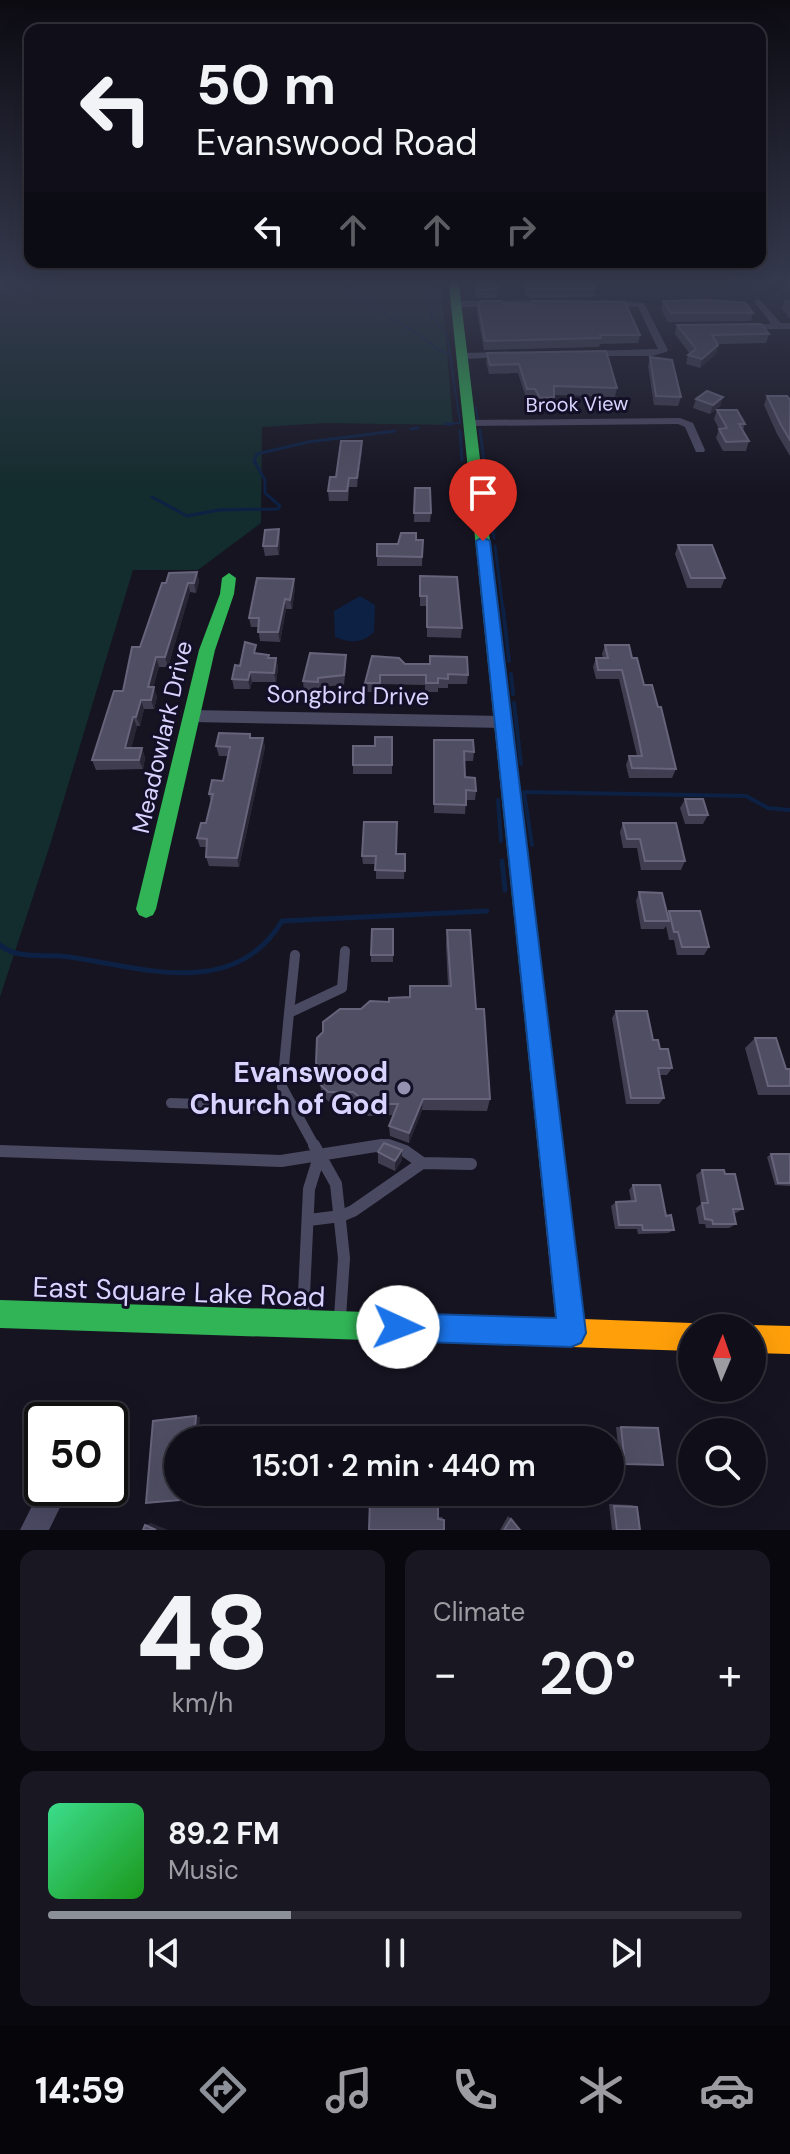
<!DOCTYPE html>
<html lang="en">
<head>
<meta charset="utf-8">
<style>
  body { margin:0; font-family:"DM Sans",sans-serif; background:#191822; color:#f1f3f6; height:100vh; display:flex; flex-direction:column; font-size:30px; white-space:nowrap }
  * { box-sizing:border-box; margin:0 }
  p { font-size:26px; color:#9c9ca2 }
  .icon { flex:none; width:44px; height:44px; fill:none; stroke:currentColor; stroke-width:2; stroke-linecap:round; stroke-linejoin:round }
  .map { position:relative; height:1530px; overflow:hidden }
  .drawer { display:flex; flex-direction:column; gap:20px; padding:20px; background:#09080e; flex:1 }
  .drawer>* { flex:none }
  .guide { position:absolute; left:24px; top:24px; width:742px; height:244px; border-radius:16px; box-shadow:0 8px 32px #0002,0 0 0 2px #302f38; background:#100f19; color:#f1f3f6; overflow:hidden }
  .needle { width:52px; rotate:2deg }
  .controls { position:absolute; left:678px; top:1314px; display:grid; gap:16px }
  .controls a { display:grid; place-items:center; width:88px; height:88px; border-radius:50%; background:#100f19; box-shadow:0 8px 32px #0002,0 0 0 2px #302f38; font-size:40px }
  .speed { position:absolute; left:24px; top:1402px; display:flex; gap:16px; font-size:40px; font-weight:700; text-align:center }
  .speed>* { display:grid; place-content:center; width:104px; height:104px; border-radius:50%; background:#100f19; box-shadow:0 8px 32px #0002,0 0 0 2px #302f38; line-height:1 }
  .speed .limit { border:4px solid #111; border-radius:12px; background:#fff; color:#111 }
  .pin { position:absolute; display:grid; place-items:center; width:68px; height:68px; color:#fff; margin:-82px -34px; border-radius:50% 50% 50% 0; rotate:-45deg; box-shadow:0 0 8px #0007 }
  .pin .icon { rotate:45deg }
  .me { position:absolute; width:88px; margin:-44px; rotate:92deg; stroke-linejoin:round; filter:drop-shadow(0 0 6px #0008) }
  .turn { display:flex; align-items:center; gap:28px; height:168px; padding:0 40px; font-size:36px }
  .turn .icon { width:104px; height:104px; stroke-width:2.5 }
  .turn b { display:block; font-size:56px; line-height:68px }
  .lanes { display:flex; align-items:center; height:76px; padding:0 40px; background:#0003; justify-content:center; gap:40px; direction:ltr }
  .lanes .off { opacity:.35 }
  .big { font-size:60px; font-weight:600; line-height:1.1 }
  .drawer .widget { flex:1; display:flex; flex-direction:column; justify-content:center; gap:12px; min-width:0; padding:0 28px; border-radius:16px; background:#191822 }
  .drawer .dial { align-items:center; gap:0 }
  .dial b { font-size:104px; line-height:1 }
  .song { display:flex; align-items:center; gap:24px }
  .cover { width:96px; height:96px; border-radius:12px; background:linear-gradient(135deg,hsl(150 70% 55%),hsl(120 70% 35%)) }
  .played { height:8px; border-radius:4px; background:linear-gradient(90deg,#8c9099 35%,#302f38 35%) }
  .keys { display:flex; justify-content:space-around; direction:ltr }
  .heat { display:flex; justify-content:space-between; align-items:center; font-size:44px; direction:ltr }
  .drawer .tiles { flex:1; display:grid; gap:20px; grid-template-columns:1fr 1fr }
  .widget:last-child { grid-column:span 2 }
  .trip { position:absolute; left:164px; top:1426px; width:460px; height:80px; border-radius:40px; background:#100f19; box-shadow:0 8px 32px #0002,0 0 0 2px #302f38; font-weight:600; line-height:80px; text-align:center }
  .tab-bar { display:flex; height:128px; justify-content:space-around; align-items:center; background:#06060a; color:#9c9ca2 }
  .tab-bar .icon { width:56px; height:56px }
  .tab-bar .active { color:#8c9099 }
  .tab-bar b { font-size:36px; color:#f1f3f6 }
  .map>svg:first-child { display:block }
</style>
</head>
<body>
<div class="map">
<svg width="790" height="1530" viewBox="0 0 790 1530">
  <rect width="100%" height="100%" fill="#161421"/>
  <path fill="#132c2d" d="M0,280H538L441,282L453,425L326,423L262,427L261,523L198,570H133L50,845L0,997Z"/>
  <path fill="#0d2144" d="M360,596L375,605L374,632C361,644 351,643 335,637L334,611Z"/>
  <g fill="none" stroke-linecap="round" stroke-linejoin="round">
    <path stroke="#0d2144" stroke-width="2" d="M335,280C361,301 388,316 416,333C428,341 434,349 448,354
      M433,285L431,316L447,334L460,423L445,424
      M476,407L478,420"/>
    <path stroke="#0d2144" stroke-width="3" d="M445,424H452
      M411,429L418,428
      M480,430L494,538
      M460,431L462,460
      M152,497L187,516L219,510L278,509L280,506L265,493V480L254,461L257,454L308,442L395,431
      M495,546L503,610"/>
    <path stroke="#0d2144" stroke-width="4" d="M503,608L509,661
      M511,674L513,694
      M514,703L521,764
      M498,800L501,841
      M532,845L524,792L746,796L768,808L790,810"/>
    <path stroke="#0d2144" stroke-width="5" d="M502,861L505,890
      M0,945C20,961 45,953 70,957C143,968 235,1000 282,921L487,911"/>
    <path stroke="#4a4962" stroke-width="10" d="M289,1013L295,955
      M171,1103L293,1107
      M315,1147L282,1087L289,1013L342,988L345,951
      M369,1147L386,1144L393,1147"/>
    <path stroke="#4a4962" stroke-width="12" d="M314,1145L336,1184L344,1258L340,1317
      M388,1145L405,1151L422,1163
      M0,1151L281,1161L382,1145
      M309,1220L341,1216L353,1211L422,1163L471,1164
      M303,1315L309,1189L319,1157"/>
    <path fill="#4a4962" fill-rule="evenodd" d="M758,298L781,323H790V329H740V325L743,324H771L754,301Z
      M552,300L555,301V305L457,307L453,304L457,301Z
      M604,300L644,303L668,350L666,352L652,356H585V352L588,351L658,349L638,307L601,305V301Z
      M508,352L513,355L511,357L462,359L457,356L462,353Z
      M680,418L693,423L705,450L704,452H696L685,427L678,424L470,426L465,423L470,420Z
      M192,710L504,716L512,722L504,728L192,722L184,716Z
      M42,1486V1488H65L67,1493L49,1530H20Z"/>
    <path fill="#30b455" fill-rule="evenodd" d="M454,282L459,285L568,1188L564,1197L555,1201L546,1197L542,1188L449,285Z
      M229,573L236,578L234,594L215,650L156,909L153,915L146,918L139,915L136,909L199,650L220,594L222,578Z
      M0,1300L577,1319L587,1323L591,1333L587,1343L577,1347L0,1328Z"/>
    <path fill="#ff9f0a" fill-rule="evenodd" d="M555,1175L564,1179L568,1188L583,1319L692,1323L702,1328H692V1351L571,1347L561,1343L557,1333L542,1188L546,1179Z
      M752,1325L790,1326V1354L752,1353V1328H744Z"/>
  </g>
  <path fill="#403d50" d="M526,281L595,289L594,297L527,298L525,289Z
    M475,282L498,289L497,298H477L475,291Z
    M785,300H790V319L782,308Z
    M481,301L640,335L638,343L600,344L599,347L484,350L477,312L478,303H480Z
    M663,301L753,313L751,321L668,322L661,309Z
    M677,325L769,334L766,343L718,344L716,354L700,368L686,364L688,355L690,354L675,334Z
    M487,353L617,388L615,397L554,395L553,406H539L534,398H526L518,373L489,374L486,362Z
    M650,357L681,397L678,406L654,405L648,366Z
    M767,396L790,400V456L777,434L764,405Z
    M723,397L720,406L710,414L693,408L696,399Z
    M717,410L745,424L743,430L749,441L746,451H723L716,438L719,429L714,419Z
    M362,441V450L357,487H349L348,501H329L328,491L336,477Z
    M415,488L431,513L430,522H414Z
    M279,529L280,539L279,555L265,556L263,546Z
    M423,540L422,566H377V556L398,544Z
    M678,545L725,578L721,588H687L675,554Z
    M197,572L199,581L196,593L190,592L168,667H159L153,687L157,697L154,709H144L140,726H137L131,748H142L145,758L143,769L96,770L92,760L123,691L140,647Z
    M420,576L462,628L461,638L427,637V606H420Z
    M295,588L292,609H286L280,642L260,641L258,627H251L249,618Z
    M605,645L632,658L644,685L676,769L672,778H629L626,765L629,756H637L619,679H596L593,667L596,658H603L602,654Z
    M257,653L269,655V658H276L278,668L276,682H252L250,689H234L232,679L240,666Z
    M372,656L405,664L468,675L467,684H448V688H438V692H425V685L380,684V692H366L365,683Z
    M346,665L344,685L319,687V691H304L303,681Z
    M392,737V774H353V765L375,746Z
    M251,738H263L265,747L239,867L209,866L206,857L207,847H200L197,838L206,823L211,802L209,794L223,781L228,756H219L216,746Z
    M434,740L474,752L473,761H464L465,777L476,791L475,800H466L465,814L434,813Z
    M685,799L708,815L703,824H685L680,808Z
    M623,823L685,861L681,870H641L637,848H623L620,832Z
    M405,854L404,879H376V864H363L362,856Z
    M639,892L667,915L669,911L709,947L704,955H677L674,940H669L666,926L664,929H641L636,901Z
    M393,929V962H371V955Z
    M447,930L476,1009L490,1099L487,1111L422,1110L409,1143L390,1136L389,1126L394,1115L368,1116L355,1103H330L322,1095L320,1084V1078L318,1076L316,1063L361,1009L410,997V986H448L446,945Z
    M616,1011L653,1040L672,1068L667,1075H660L664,1098L659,1104H626L612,1018Z
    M755,1038L786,1069H790V1095H758L745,1048Z
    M378,1152L402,1160L395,1171L378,1163Z
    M771,1154H790V1186L775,1185L767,1157Z
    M702,1170L725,1174L743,1209L736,1213H734L736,1224L729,1228H706L705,1224H699L696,1208L701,1204L696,1175Z
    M633,1185L666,1216L674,1230L668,1233L638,1234L637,1229H615L611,1206L616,1202L631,1201L629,1190Z
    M616,1427L658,1428L625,1464L620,1463Z
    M423,1494L437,1497L438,1498V1517H442L444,1520V1530L370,1499V1497Z
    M609,1504L631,1505L637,1507L640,1530H612Z
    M508,1516L511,1519L520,1530H500Z"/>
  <path fill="#282635" d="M718,345L716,354L700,368L702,359Z
    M723,397L720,406L710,414L713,405Z
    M362,441V450L357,487V478Z
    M279,529L280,539L279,555L277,546Z
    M197,572L199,581L196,593L194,583Z
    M294,579L295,588L292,609L290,600Z
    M188,583L190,592L168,667L165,657Z
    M285,599L286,609L280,642L278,632Z
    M156,657L159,667L151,697L148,687Z
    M276,658L278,668L276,682L274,673Z
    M250,672L252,682L250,689L248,680Z
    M154,687L157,697L154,709L151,700Z
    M141,700L144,709L140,726L136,717Z
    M133,717L137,726L129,758L125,748Z
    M263,738L265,747L239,867L237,858Z
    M142,748L145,758L143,769L139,760Z
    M423,1099L422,1110L409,1143V1133Z
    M402,1150V1160L395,1171V1161Z
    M196,1416L200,1417L199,1440H194Z
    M191,1492H196V1497L191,1499Z
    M151,1523L168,1530H156L145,1525Z"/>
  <path fill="#504e63" stroke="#66637b" stroke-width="2" d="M552,280H591L595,289H528L526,281Z
    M475,282H495L498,289L477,290Z
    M708,300L746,303L753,313H671L663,301Z
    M481,301H501L503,304H532V301L625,302L640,335H600L601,338L485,341L478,303H481Z
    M761,324L769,334L712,335L718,345L702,359L688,355L696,349L677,325Z
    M606,351L617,388L554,386V397L540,398L535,389H527L519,364L490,365L487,353Z
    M650,357L672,360L681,397L656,396Z
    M707,391L723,397L713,405L696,399Z
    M767,396H787L790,400V440L781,425Z
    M717,410H737L745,424H739L749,441L726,442L719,429L727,428Z
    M341,441H362L357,478H349L347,491H328L330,477H336Z
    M415,488H430L431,513H414Z
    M279,529L277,546H263L265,530Z
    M401,533H416V540H423L422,557L377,556V544H398Z
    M678,545H712L725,578H691Z
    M197,572L194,583H188L165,657H156L148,687H154L151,700H141L136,717H133L125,748H142L139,760H92L114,691H123L132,647H140L162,583H166L169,573Z
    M420,576L457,577L462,628L427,627V596H420Z
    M257,578L294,579L290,600L285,599L278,632H258L259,618H249Z
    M245,642L256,645L254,653L269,655L268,658H276L274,673L250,672L248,680L232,679L235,665L240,666Z
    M605,645H629L632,658H637L644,685H652L658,707H661L676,769L632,768L629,756H642L637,731L622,670H598L596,658H608Z
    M310,653L346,655L344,675L318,678V682L303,681Z
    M372,656L399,658L405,664H430V656L467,657L468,675L448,674V679L438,678V683H426V675H380V683H365Z
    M219,733L250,734V738H263L237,858L206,857L207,839L197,838L201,823H206L213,794H209L212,780L223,781L230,747L216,746Z
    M375,737H392V765H353V746H375Z
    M434,740H473L474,752L464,751L465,777L475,778L476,791L466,790V805L434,804Z
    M685,799H703L708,815H689Z
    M364,822H397L396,854H405V871L375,870L376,856H362Z
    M623,823H676L685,861H645L640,839H627Z
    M639,892L662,893L669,921H645Z
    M669,911H700L709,947H682L678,932H674Z
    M372,929H393V955H371Z
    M447,930H470L476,1009H484L490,1099H423L409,1133L389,1126L398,1104H368L353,1092H328L320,1084L321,1069L316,1063L317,1038L323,1032V1022L340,1009H361L370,1001L389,1002V998L410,997V986H451Z
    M616,1011H647L653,1040H658L660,1049H668L672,1068H658L664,1098H631Z
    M755,1038H776L786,1069H790V1086H768Z
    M384,1143L402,1150L395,1161L378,1152Z
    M771,1154H790V1183H778Z
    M702,1170H724L725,1174H735L743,1209H733L736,1224H713L712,1220L705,1219L702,1203H708Z
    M633,1185H660L666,1216L671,1215L674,1230H643L642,1225H619L616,1202L636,1201Z
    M196,1416L194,1440H178V1492H191V1499L146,1503L153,1421Z
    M621,1427L658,1428L663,1465L625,1464Z
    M394,1492H423V1496L438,1498V1519L444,1520V1530H369L370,1499L394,1497Z
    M614,1506L637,1507L640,1530H617Z
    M511,1519L520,1530H504Z
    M145,1525L156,1530H143Z"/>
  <linearGradient id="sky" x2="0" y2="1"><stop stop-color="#0c0b12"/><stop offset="0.57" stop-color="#363a4e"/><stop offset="1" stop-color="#363a4e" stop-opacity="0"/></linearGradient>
  <rect width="790" height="494" fill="url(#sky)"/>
  <path fill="#1a73e8" stroke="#114b97" stroke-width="2" d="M483,537L490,541L586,1333L581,1343L571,1347L398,1341L388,1337L384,1327L388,1317L398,1313L556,1318L476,541Z"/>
  <circle fill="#9591b1" stroke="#130f26" stroke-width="3" cx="404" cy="1088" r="8"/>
  <g text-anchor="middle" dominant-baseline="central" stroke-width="6" stroke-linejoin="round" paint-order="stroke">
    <g font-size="20" fill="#d9d4ff" stroke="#130f26">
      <text transform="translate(577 404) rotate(-1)">Brook View</text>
    </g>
    <g font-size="24" fill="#d9d4ff" stroke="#130f26">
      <text transform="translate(348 695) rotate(1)">Songbird Drive</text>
      <text transform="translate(162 737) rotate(-77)">Meadowlark Drive</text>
    </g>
    <g font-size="28" font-weight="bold" fill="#d9d4ff" stroke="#130f26" text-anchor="end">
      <text x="388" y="1072">Evanswood<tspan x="388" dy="32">Church of God</tspan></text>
    </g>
    <g font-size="28" fill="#d9d4ff" stroke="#130f26">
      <text transform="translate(179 1292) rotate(2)">East Square Lake Road</text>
    </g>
  </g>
</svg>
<div class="controls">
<a><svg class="needle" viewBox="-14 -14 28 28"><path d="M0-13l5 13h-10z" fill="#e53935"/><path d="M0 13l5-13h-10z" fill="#9c9ca2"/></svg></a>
<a><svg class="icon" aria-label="search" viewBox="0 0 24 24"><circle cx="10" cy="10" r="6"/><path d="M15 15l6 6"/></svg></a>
</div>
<div class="speed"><div class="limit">50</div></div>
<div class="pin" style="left:483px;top:541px;background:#d93025"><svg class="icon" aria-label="arrive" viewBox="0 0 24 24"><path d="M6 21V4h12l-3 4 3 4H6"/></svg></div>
<svg class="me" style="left:398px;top:1327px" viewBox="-20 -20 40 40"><circle r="19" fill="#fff"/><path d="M0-13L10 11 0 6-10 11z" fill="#1a73e8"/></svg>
<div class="trip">15:01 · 2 min · 440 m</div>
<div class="guide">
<div class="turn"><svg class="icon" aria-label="left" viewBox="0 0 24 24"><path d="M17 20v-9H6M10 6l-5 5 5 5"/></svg><div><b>50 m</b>Evanswood Road</div></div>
<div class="lanes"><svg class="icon" aria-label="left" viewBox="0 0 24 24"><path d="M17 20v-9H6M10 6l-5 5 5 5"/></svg><svg class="icon off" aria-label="ahead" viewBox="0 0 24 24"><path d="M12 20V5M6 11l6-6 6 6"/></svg><svg class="icon off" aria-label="ahead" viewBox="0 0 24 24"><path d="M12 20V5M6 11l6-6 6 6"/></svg><svg class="icon off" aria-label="right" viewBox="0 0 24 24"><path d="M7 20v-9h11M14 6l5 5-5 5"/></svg></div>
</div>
</div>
<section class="drawer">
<div class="tiles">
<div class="widget dial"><b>48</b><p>km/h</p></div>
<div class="widget"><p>Climate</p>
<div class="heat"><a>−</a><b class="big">20°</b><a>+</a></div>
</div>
<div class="widget">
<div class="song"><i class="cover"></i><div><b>89.2 FM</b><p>Music</p></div></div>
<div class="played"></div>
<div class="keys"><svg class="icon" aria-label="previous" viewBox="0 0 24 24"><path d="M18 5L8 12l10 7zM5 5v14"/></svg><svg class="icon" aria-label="pause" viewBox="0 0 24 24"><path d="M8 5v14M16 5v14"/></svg><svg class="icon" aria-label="next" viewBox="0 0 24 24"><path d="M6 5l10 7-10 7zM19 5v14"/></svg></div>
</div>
</div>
</section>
<nav class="tab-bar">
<b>14:59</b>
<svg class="icon active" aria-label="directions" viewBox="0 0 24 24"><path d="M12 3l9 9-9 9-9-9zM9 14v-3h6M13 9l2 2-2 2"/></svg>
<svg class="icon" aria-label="music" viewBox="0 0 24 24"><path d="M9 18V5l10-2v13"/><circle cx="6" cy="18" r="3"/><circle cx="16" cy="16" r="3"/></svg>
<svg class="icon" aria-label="phone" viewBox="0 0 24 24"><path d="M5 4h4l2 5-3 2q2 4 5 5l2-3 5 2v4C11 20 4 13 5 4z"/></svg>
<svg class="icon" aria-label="climate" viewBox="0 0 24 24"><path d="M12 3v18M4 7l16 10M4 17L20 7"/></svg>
<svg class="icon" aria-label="car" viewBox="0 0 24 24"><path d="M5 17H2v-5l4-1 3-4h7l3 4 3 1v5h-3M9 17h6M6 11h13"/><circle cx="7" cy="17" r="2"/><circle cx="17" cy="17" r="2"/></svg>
</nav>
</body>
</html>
